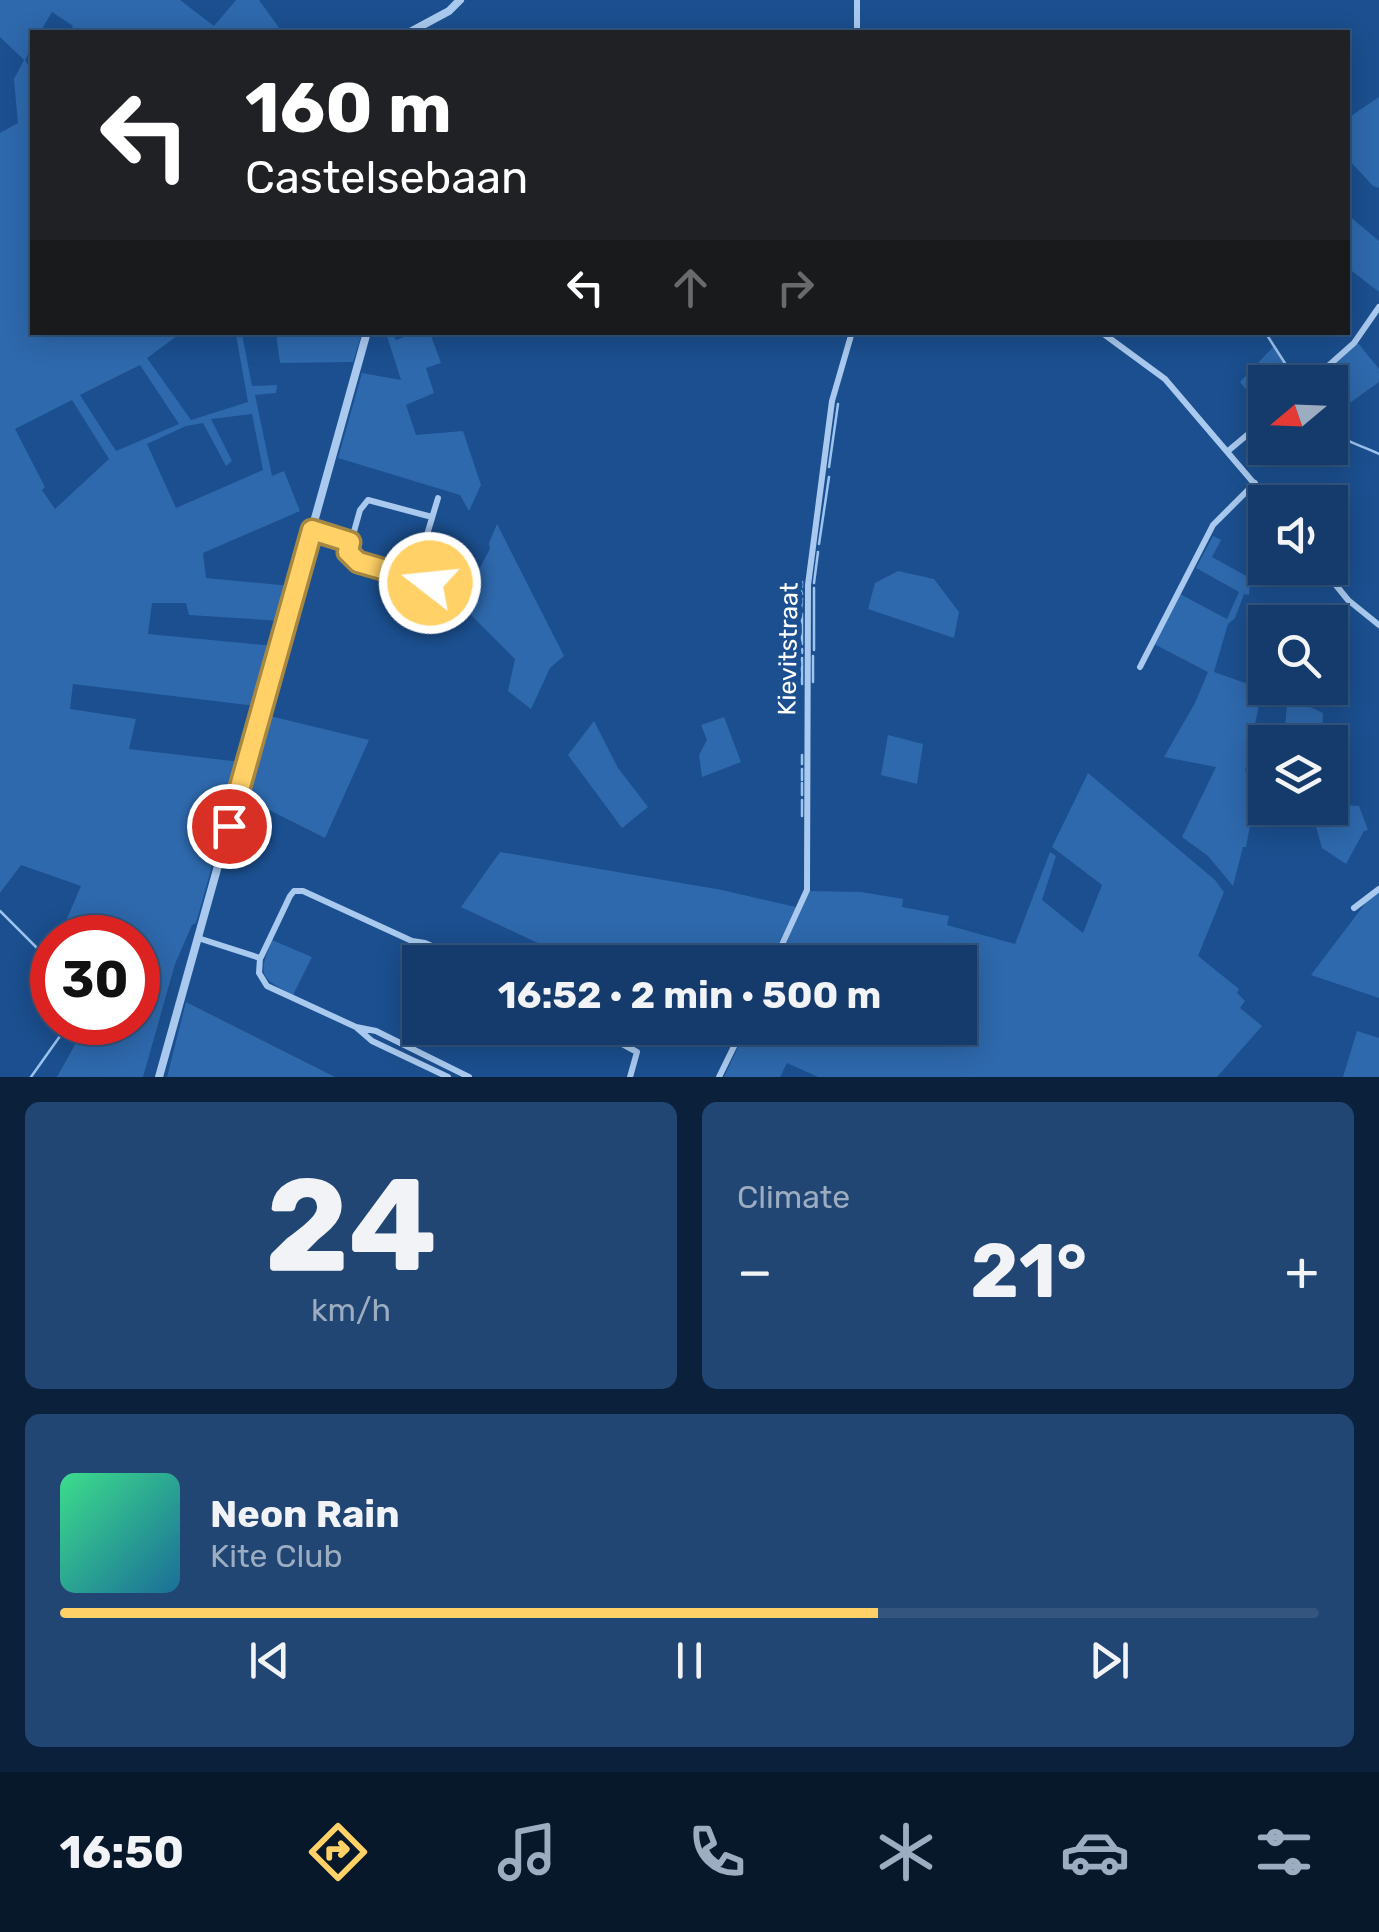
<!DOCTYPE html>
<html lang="en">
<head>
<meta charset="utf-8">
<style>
  body { margin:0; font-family:Rubik,sans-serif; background:#214673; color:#f1f3f6; height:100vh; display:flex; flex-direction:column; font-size:38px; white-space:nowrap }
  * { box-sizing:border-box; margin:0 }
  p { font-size:32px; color:#9dadc1 }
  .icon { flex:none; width:55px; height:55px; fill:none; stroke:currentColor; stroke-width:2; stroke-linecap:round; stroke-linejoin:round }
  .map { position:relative; height:1077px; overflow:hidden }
  .panel { display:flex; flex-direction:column; gap:25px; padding:25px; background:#0b203b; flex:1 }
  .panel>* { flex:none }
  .top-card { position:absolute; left:30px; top:30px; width:1320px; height:305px; border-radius:0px; box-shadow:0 5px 25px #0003,0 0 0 2px #33557e; background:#202124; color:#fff; overflow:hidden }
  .needle { width:65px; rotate:251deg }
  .buttons { position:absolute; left:1248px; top:365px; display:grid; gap:20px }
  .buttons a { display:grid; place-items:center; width:100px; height:100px; border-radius:0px; background:#143b6b; box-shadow:0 5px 25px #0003,0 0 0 2px #33557e; font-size:50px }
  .speed { position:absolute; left:30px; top:915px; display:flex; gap:20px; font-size:50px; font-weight:700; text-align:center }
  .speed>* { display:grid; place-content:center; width:130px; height:130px; border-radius:50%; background:#143b6b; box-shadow:0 5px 25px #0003,0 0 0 2px #33557e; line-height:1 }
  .speed .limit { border:15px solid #d22; background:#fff; color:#111 }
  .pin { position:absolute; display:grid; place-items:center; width:85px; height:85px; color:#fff; margin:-42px; border:5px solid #fff; border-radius:50%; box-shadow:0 2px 10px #0007 }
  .me { position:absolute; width:110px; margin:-55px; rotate:286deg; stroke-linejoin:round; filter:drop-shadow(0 0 8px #0008) }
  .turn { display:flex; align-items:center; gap:35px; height:210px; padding:0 50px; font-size:45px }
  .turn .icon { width:130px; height:130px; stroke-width:2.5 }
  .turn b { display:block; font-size:70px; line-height:85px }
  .lanes { display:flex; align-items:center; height:95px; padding:0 50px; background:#0003; justify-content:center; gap:50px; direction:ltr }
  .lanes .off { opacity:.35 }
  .big { font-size:75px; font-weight:700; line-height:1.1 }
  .panel .tile { flex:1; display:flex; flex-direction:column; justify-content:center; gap:15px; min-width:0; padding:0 35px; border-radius:15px; background:#214673 }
  .panel .dial { align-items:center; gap:0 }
  .dial b { font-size:130px; line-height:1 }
  .song { display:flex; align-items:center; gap:30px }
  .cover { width:120px; height:120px; border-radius:15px; background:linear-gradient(135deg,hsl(150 70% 55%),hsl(200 70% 35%)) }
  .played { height:10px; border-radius:5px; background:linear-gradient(90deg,#ffd166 65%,#33557e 65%) }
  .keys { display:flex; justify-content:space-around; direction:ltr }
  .heat { display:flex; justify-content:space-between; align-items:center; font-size:55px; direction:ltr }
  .panel .tiles { flex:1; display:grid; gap:25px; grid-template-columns:1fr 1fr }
  .tile:last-child { grid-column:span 2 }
  .trip { position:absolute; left:402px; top:945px; width:575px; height:100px; border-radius:0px; background:#143b6b; box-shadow:0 5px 25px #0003,0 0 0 2px #33557e; font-weight:700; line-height:100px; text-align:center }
  .tabs { display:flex; height:160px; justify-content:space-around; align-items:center; background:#08182b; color:#9dadc1 }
  .tabs .icon { width:70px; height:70px }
  .tabs .on { color:#ffd166 }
  .tabs b { font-size:45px; color:#f1f3f6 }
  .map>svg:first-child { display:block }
</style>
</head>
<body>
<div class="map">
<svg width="1379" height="1077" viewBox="0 0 1379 1077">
  <rect width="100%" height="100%" fill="#1b4f8f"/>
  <path fill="#2e69ad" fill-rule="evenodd" d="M0,0H180L214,26L236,0H259L282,32H70L73,26L52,12L40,32H32V46L25,60L32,71V332L181,333L147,358L191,420L248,402L236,335L242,334L252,386L277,385L276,393L255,395L272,476L284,471L300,511L203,553L206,578L291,586L281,621L189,615L186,603H152L148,634L274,646L257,706L73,684L70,709L136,719L129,749L241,762L196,923L192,925L175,964L143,1077H57L87,1023L138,1022V938L59,937L81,886L21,865L0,893V133L18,123L14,79L24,60L0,37ZM140,365L179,424L116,451L80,395ZM72,400L109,459L55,509L42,490L45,487L15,429ZM252,414L263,470L176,508L147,444L186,426L203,423L226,466L232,461L211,419Z
    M1379,97V188L1373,186L1348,159V118Z
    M1348,215L1379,241V292L1348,268Z
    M276,333V332L362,333L353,362L280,363Z
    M386,333H392L396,340L414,333H430L441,363L426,368L434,393L406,405L416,435L463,431L481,485L469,511L460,495L338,458L362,373L401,380Z
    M1358,343L1379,369V382L1330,417V382H1313Z
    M1274,346L1299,382H1265V412L1240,382Z
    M497,524L564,656L550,668L531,709L508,691L515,659L460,604L490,549L489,543Z
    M1213,536L1221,540L1212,557L1250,578L1249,595L1244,594L1235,618L1228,624L1214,672L1248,684L1263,616L1281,622H1265V688H1286L1285,695L1323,713L1322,742H1284L1287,702L1262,691L1245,771L1265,779V784L1258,782L1246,847H1243L1233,886L1208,856L1182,837L1216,767L1164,757L1195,703L1208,672L1154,644L1180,594L1227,619L1239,592L1196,568Z
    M898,571L934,579L959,612L954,638L868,609L875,583Z
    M266,715L369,740L325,838L243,797Z
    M724,717L741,762L702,777L699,755L707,740L701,725Z
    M594,721L618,768L648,807L622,828L568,755Z
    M888,735L923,744L917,784L881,775Z
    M1088,773L1215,880L1224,892L1198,956L1239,989L1237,993L1245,1001L1240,1008L1262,1026L1217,1077H818L787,1063L780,1077H724L747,1028H960V962H778L809,891L861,892L903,899L902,907L949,916L947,925L1015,944L1050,852L1056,856L1042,900L1083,933L1102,885L1052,847Z
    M1330,804L1359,806L1368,830L1364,831L1346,864L1322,848L1316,827V812L1308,808H1330Z
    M500,852L722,890L796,907L770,962H578L461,907Z
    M1379,893V998L1311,975L1367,901Z
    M272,940L312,957L293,995C259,977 258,976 272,940Z
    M186,1002L335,1077H167Z
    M1357,1031L1379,1038V1077H1343Z"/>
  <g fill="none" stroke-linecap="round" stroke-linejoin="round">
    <path stroke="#9cc4f0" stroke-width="2.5" d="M1265,332L1297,382
      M1330,430C1349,444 1359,444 1379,454
      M829,467L838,404
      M819,544L829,477
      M814,583L818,552
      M802,587V582
      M801,591L802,594
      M801,608L802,599
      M802,614V644
      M802,649V653
      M814,650V588
      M813,656V682
      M802,658V684
      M802,764V755
      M802,769V780
      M802,783V795
      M802,816V800
      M0,911L52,963
      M31,1077L70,1022"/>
    <path stroke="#a9c9ee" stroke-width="6" d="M857,0V32
      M1101,332L1165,379L1270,502
      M1310,382L1354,343L1379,307
      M1228,451L1265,420
      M312,530L350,542
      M1322,568L1348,600L1379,625
      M414,578L438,498
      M430,583L358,562L348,553L360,510L368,500L432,517
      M1140,667L1213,525L1255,483
      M1354,908L1379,889
      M198,938L260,958L259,973L267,986L356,1027L376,1031L469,1077
      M412,942L421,951L445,962
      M261,957L290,896L294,891H303L412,941L425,943L468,962
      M774,962L807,890L808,585L832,401L852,332
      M357,1028L372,1041L448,1077
      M593,1028L637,1052L630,1077
      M719,1077L743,1028"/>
    <path stroke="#a9c9ee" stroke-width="8" d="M410,32L449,11L460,0
      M159,1077L367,332"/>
  </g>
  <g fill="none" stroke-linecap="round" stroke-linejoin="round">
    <defs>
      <path id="route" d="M229,826L312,530L350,542L348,552L358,562L430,583"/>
    </defs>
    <use href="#route" stroke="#a68842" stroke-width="25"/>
    <use href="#route" stroke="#ffd166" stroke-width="18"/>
  </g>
  <g text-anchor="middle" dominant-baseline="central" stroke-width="10" stroke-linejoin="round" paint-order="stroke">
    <g font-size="25" fill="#fff" stroke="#1b4f8f">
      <text transform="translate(788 649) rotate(-89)">Kievitstraat</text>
    </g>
  </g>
</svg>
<div class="buttons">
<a><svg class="needle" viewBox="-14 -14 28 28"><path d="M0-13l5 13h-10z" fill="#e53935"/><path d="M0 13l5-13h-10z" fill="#9dadc1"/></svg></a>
<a><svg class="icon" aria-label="sound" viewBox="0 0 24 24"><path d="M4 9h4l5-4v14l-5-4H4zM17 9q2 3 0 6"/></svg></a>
<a><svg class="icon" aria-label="search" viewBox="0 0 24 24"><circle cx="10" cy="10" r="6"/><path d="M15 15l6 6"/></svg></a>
<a><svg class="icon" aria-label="layers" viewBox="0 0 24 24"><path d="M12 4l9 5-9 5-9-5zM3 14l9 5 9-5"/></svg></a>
</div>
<div class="speed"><div class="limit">30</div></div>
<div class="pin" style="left:229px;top:826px;background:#d93025"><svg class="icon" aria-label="arrive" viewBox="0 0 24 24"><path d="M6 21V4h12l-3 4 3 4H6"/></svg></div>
<svg class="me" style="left:430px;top:583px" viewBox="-20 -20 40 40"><circle r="17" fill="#ffd166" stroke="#fff" stroke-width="3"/><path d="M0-11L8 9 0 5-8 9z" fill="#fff"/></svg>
<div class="trip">16:52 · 2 min · 500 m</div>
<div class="top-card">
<div class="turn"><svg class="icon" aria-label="left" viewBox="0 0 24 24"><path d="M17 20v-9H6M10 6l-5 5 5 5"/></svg><div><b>160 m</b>Castelsebaan</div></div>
<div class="lanes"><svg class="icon" aria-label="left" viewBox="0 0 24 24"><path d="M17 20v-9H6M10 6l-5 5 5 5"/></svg><svg class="icon off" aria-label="ahead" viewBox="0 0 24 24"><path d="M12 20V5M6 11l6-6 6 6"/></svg><svg class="icon off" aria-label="right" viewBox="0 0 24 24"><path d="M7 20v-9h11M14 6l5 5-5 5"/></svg></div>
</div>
</div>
<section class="panel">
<div class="tiles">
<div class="tile dial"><b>24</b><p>km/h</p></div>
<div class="tile"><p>Climate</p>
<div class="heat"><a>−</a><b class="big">21°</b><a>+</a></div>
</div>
<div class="tile">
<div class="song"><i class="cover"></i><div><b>Neon Rain</b><p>Kite Club</p></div></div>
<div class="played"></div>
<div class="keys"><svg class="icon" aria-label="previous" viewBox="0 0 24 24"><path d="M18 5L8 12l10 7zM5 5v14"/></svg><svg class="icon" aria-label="pause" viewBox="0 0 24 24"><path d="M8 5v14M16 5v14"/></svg><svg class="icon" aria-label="next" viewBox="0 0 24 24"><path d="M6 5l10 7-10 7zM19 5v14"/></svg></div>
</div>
</div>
</section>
<nav class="tabs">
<b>16:50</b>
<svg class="icon on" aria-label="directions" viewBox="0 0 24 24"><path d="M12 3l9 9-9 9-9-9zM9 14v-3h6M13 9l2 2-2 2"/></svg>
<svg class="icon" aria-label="music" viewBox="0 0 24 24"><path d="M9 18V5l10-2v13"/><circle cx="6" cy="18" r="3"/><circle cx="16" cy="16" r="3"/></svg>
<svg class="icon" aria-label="phone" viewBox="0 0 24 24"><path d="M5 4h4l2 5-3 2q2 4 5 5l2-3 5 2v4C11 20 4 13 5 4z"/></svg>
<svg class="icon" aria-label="climate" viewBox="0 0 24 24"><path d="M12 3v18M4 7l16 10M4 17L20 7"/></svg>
<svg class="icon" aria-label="car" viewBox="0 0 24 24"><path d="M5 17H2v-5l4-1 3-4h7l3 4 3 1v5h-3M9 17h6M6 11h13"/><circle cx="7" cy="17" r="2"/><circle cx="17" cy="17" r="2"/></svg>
<svg class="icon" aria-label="filters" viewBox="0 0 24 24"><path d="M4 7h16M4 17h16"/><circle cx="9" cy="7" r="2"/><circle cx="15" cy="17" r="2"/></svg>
</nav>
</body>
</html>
